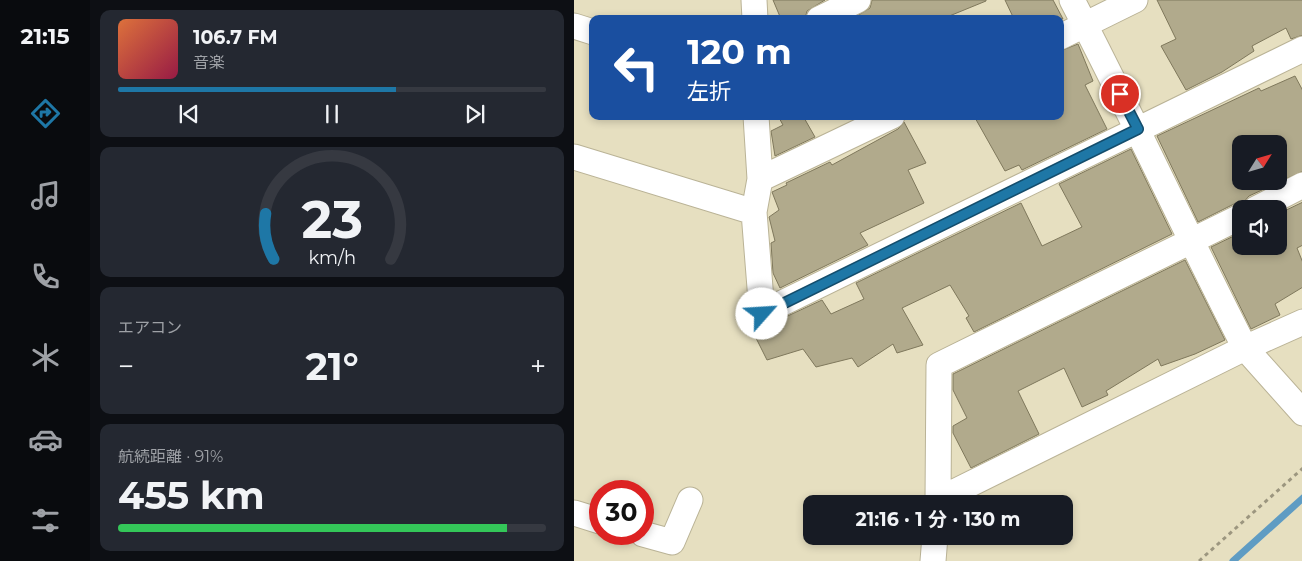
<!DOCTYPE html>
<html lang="ja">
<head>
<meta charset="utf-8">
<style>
  body { margin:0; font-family:Montserrat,"Noto Sans JP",sans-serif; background:#242831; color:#f1f3f6; height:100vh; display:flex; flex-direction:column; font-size:19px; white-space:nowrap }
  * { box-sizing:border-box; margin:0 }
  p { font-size:16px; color:#9ea1a6 }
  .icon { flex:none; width:28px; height:28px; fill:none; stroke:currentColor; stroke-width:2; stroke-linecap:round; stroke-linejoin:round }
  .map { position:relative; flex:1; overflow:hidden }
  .panel { display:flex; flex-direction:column; gap:10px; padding:10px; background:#0d0f14; width:484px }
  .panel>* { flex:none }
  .guide { position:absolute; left:15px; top:15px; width:475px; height:105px; border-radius:10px; box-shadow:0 2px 8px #0003; background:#1a4fa0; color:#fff; overflow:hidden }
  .needle { width:32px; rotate:53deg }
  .buttons { position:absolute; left:658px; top:135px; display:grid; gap:10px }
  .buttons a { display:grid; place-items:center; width:55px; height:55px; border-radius:10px; background:#171b24; box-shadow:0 2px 8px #0003; font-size:25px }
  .speed { position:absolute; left:15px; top:480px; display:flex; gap:10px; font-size:25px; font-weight:700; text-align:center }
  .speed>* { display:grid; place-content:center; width:65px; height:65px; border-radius:50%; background:#171b24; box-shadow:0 2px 8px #0003; line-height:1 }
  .speed .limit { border:8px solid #d22; background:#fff; color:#111 }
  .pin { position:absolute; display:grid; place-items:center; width:42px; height:42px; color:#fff; margin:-21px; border:2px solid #fff; border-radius:50%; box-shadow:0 1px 5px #0007 }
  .me { position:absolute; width:55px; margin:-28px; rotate:64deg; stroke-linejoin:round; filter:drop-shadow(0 0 4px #0008) }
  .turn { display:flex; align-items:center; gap:18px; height:105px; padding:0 15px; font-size:22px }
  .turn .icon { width:65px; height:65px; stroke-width:2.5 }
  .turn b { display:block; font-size:35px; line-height:42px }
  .big { font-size:38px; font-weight:700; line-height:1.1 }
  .panel .card { flex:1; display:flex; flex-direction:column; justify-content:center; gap:8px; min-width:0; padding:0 18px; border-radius:10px; background:#242831 }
  .panel .dial { align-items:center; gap:0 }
  .dial svg { height:130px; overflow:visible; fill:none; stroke:#363941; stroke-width:7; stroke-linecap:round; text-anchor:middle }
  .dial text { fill:#f1f3f6; stroke:none }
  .song { display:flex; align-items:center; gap:15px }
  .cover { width:60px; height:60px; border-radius:8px; background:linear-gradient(135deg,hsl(20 70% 55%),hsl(340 70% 35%)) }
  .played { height:5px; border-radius:2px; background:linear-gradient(90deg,#1e77a6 65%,#363941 65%) }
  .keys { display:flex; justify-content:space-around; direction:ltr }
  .heat { display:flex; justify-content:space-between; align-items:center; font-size:28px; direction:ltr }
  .charge { height:8px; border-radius:4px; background:linear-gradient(90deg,#34c759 91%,#363941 0) }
  .trip { position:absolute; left:229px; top:495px; width:270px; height:50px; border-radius:10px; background:#171b24; box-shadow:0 2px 8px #0003; font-weight:700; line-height:50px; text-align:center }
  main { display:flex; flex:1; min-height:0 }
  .tabs { display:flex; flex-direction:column; width:90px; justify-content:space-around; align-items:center; background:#090b0e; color:#9ea1a6 }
  .tabs .icon { width:35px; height:35px }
  .tabs .selected { color:#1e77a6 }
  .tabs b { font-size:22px; color:#f1f3f6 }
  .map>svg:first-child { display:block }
</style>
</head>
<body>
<main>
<nav class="tabs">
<b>21:15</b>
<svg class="icon selected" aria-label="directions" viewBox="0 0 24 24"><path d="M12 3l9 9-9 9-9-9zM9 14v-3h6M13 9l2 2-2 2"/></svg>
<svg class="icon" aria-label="music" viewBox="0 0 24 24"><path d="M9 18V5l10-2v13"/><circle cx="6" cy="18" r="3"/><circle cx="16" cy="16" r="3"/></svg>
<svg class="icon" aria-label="phone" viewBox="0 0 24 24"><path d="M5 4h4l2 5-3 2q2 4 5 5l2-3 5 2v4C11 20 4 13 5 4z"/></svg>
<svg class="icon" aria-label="climate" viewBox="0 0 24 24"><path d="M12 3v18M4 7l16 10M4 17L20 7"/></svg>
<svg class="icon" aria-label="car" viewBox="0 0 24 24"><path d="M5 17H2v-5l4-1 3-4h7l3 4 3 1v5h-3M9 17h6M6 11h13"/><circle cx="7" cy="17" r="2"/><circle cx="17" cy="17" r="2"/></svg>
<svg class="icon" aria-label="filters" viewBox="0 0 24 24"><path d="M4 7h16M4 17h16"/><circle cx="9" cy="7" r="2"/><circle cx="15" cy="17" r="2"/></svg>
</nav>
<section class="panel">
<div class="card">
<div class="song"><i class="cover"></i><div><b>106.7 FM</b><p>音楽</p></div></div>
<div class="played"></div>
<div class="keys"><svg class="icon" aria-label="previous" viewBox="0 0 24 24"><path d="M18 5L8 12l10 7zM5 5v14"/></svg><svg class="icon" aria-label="pause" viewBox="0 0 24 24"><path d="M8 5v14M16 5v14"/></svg><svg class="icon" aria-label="next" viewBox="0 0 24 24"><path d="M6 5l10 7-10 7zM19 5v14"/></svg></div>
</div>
<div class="card dial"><svg viewBox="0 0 100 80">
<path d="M14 69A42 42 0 1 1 86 69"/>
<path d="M14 69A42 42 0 0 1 9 41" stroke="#1e77a6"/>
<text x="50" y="56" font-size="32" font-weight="700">23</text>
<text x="50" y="72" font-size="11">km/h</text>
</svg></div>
<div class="card"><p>エアコン</p>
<div class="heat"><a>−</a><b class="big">21°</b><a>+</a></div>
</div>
<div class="card"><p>航続距離 · 91%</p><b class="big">455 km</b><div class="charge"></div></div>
</section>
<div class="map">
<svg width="729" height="561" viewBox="0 0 729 561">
  <rect width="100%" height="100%" fill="#e6dfc0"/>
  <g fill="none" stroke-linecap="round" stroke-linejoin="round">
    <path stroke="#5f9cc3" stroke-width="7" d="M659,561L729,498"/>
  </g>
  <path fill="#b1aa8c" stroke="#7f785c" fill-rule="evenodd" d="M199,0H251L233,11L231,19H207Z
    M298,0H412V1L368,19H278L296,8Z
    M431,0H479L489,19H440Z
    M583,0H729V35L717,39L712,28L678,46L680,51L648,72L612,90L587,46L602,39Z
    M504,44L519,81L511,85L533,129L448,170L445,165L431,171L400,116H486V51Z
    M721,76L729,91V171L675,196L669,203L660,204L624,222L583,136L685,88L687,91ZM666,144H704V181H666Z
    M204,116H229L241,137L201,156L197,131L209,125Z
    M330,122L352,163L334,170L350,203L286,233L294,245L206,288L199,273L197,243L201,241L195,217L205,210L198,192L213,185L212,183L256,162L258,165L324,129Z
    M557,149L598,234L400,332L392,318L395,316L376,285L328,308L349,345L323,353L319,344L284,367L278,358L242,367L229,349L193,360L180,334L192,326L248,300L257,314L290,299L282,283L447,203L468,246L508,227L485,184Z
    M729,202V245L723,248L729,263V287L701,304L706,315L677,329L637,247L664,234L666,246H704V214Z
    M611,260L651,340L621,354L587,366L584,359L532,391L534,395L508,407L490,368L444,391L465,434L397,468L379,433V426L393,418L379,390V374Z"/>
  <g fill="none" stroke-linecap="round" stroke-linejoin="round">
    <defs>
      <path id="minor" d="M180,0L181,19
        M245,19L284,0
        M0,26L19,32
        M486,37L561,0
        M182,116L186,179L180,212L188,313L729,49
        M0,157L180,212
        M186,179L318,116
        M682,209L729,185
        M729,322L671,348L729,413
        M364,500L365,365L666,217
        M364,504V500L671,348C612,233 558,115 498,0
        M0,513L26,521
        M69,534L98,542L116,500
        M359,561L361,536"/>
    </defs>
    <use href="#minor" stroke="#bab396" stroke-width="27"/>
    <path stroke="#9c967f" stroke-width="3" stroke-dasharray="4 4" stroke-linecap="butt" d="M625,561L729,468"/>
    <use href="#minor" stroke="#fff" stroke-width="25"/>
  </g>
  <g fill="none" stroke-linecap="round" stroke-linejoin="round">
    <defs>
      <path id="route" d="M188,314L564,129L546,94"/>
    </defs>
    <use href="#route" stroke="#144d6c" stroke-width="12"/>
    <use href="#route" stroke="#1e77a6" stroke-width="9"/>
  </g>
</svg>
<div class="buttons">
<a><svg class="needle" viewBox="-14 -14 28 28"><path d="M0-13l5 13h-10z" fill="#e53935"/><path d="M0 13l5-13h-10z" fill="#9ea1a6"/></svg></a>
<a><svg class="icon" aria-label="sound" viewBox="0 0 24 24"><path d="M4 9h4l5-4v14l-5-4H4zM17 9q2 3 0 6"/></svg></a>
</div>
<div class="speed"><div class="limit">30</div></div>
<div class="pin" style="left:546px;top:94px;background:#d93025"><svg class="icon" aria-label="arrive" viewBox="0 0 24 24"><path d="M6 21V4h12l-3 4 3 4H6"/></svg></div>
<svg class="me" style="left:188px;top:314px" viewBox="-20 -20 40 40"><circle r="19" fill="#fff"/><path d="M0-13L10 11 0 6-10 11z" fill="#1e77a6"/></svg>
<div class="trip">21:16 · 1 分 · 130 m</div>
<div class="guide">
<div class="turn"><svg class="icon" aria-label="left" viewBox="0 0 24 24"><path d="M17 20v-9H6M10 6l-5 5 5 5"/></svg><div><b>120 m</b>左折</div></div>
</div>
</div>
</main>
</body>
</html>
